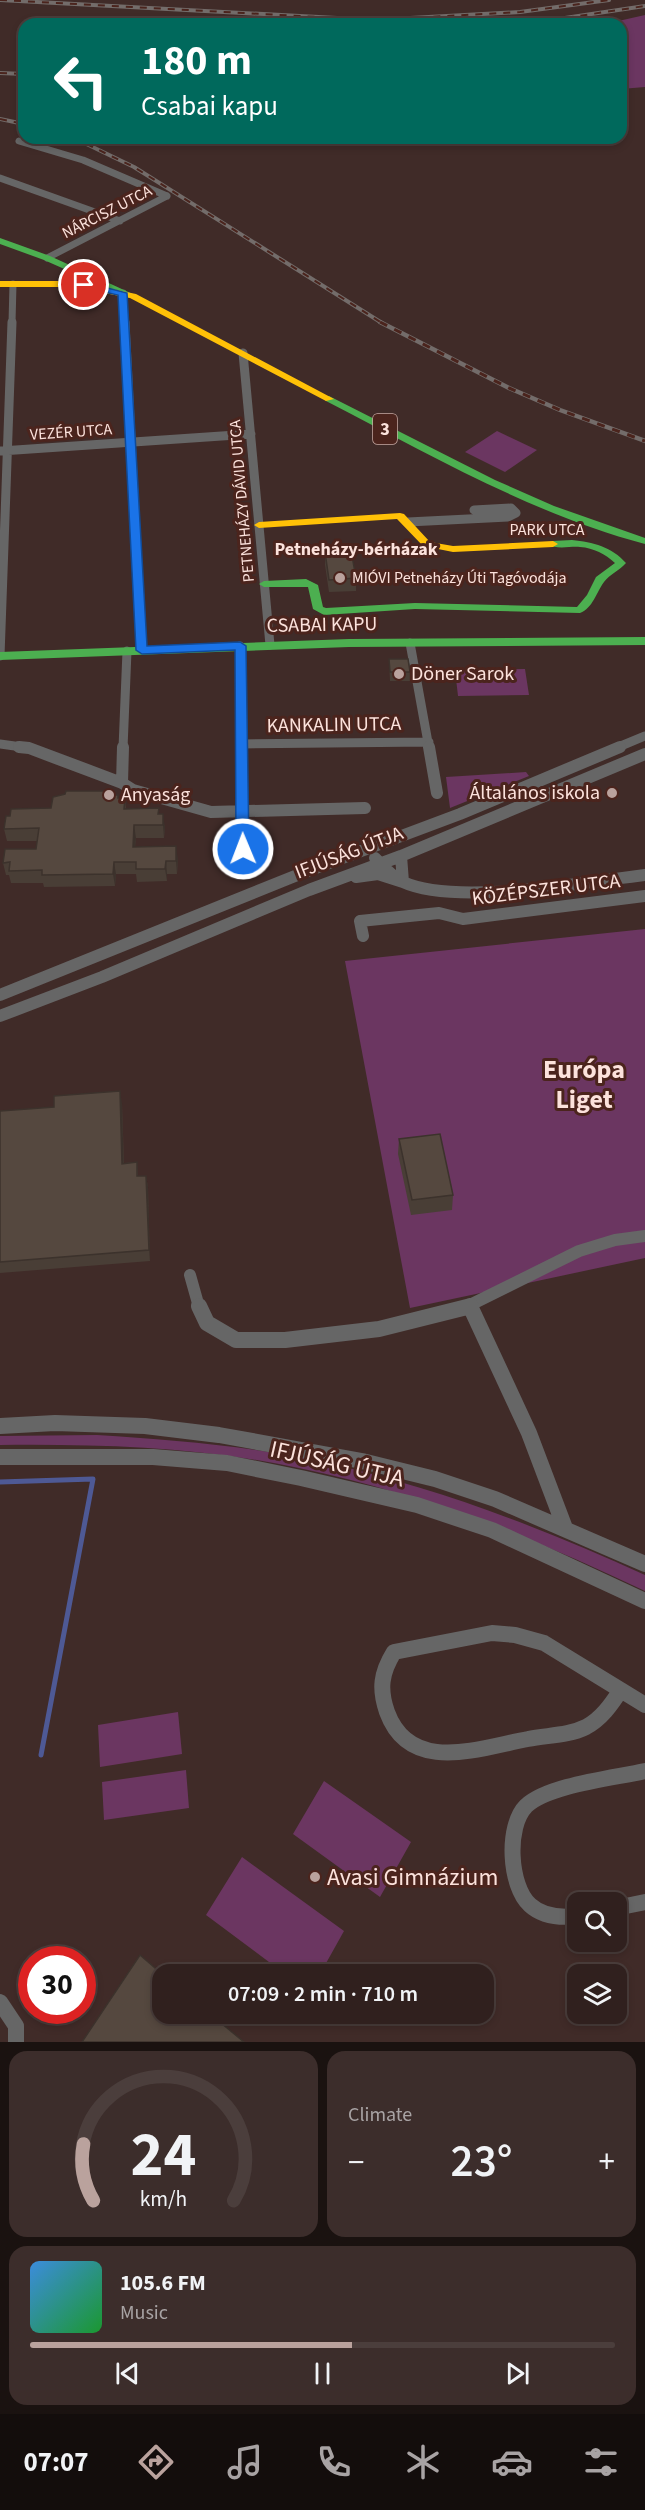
<!DOCTYPE html>
<html lang="en">
<head>
<meta charset="utf-8">
<style>
  body { margin:0; font-family:"Source Sans 3",sans-serif; background:#3c2d2b; color:#f1f3f6; height:100vh; display:flex; flex-direction:column; font-size:22px; white-space:nowrap }
  * { box-sizing:border-box; margin:0 }
  p { font-size:20px; color:#a8a3a4 }
  .icon { flex:none; width:33px; height:33px; fill:none; stroke:currentColor; stroke-width:2; stroke-linecap:round; stroke-linejoin:round }
  .map { position:relative; height:2042px; overflow:hidden }
  .panel { display:flex; flex-direction:column; gap:9px; padding:9px; background:#1a1210; flex:1 }
  .panel>* { flex:none }
  .hud { position:absolute; left:18px; top:18px; width:609px; height:126px; border-radius:18px; box-shadow:0 3px 9px #0003,0 0 0 2px #4b3e3c; background:#00695c; color:#fff; overflow:hidden }
  .buttons { position:absolute; left:567px; top:1892px; display:grid; gap:12px }
  .buttons a { display:grid; place-items:center; width:60px; height:60px; border-radius:12px; background:#30201e; box-shadow:0 3px 9px #0003,0 0 0 2px #4b3e3c; font-size:30px }
  .speed { position:absolute; left:18px; top:1946px; display:flex; gap:12px; font-size:30px; font-weight:700; text-align:center }
  .speed>* { display:grid; place-content:center; width:78px; height:78px; border-radius:50%; background:#30201e; box-shadow:0 3px 9px #0003,0 0 0 2px #4b3e3c; line-height:1 }
  .speed .limit { border:9px solid #d22; background:#fff; color:#111 }
  .pin { position:absolute; display:grid; place-items:center; width:51px; height:51px; color:#fff; margin:-26px; border:3px solid #fff; border-radius:50%; box-shadow:0 2px 6px #0007 }
  .me { position:absolute; width:66px; margin:-33px; rotate:359deg; stroke-linejoin:round; filter:drop-shadow(0 0 4px #0008) }
  .turn { display:flex; align-items:center; gap:21px; height:126px; padding:0 24px; font-size:27px }
  .turn .icon { width:78px; height:78px; stroke-width:2.5 }
  .turn b { display:block; font-size:42px; line-height:51px }
  .big { font-size:45px; font-weight:600; line-height:1.1 }
  .panel .widget { flex:1; display:flex; flex-direction:column; justify-content:center; gap:9px; min-width:0; padding:0 21px; border-radius:18px; background:#3c2d2b }
  .panel .dial { align-items:center; gap:0 }
  .dial svg { height:156px; overflow:visible; fill:none; stroke:#4b3e3c; stroke-width:7; stroke-linecap:round; text-anchor:middle }
  .dial text { fill:#f1f3f6; stroke:none }
  .song { display:flex; align-items:center; gap:18px }
  .cover { width:72px; height:72px; border-radius:9px; background:linear-gradient(135deg,hsl(210 70% 55%),hsl(130 70% 35%)) }
  .played { height:6px; border-radius:3px; background:linear-gradient(90deg,#baa29d 55%,#4b3e3c 55%) }
  .keys { display:flex; justify-content:space-around; direction:ltr }
  .heat { display:flex; justify-content:space-between; align-items:center; font-size:33px; direction:ltr }
  .panel .tiles { flex:1; display:grid; gap:9px; grid-template-columns:1fr 1fr }
  .widget:last-child { grid-column:span 2 }
  .trip { position:absolute; left:152px; top:1964px; width:342px; height:60px; border-radius:18px; background:#30201e; box-shadow:0 3px 9px #0003,0 0 0 2px #4b3e3c; font-weight:600; line-height:60px; text-align:center }
  .tabs { display:flex; height:96px; justify-content:space-around; align-items:center; background:#130d0c; color:#a8a3a4 }
  .tabs .icon { width:42px; height:42px }
  .tabs .selected { color:#baa29d }
  .tabs b { font-size:27px; color:#f1f3f6 }
  .map>svg:first-child { display:block }
</style>
</head>
<body>
<div class="map">
<svg width="645" height="2042" viewBox="0 0 645 2042">
  <rect width="100%" height="100%" fill="#402b28"/>
  <path fill="#6b3661" d="M645,15V87L621,89V24H605Z
    M497,431L537,450L505,472L465,452Z
    M525,669L529,695L458,696L455,670Z
    M526,772L529,776L450,808L446,777Z
    M645,929V1258L410,1308L345,961Z
    M97,1435C174,1440 252,1446 327,1463C438,1488 542,1528 645,1575V1591C534,1538 420,1493 299,1468C201,1447 100,1444 0,1445V1436Z
    M178,1712L182,1754L100,1767L98,1725Z
    M186,1770L189,1808L104,1820L102,1782Z
    M324,1781L411,1842L380,1897L293,1834Z
    M242,1857L344,1931L320,1974H285L206,1915Z"/>
  <g fill="none" stroke-linecap="round" stroke-linejoin="round">
    <path stroke="#4e5995" stroke-width="5" d="M0,1482L93,1479L41,1755"/>
    <path stroke="#666" stroke-width="7" d="M19,141L83,160L167,196
      M0,178L120,221
      M47,258L167,196
      M123,293L125,323
      M12,323L13,284"/>
    <path stroke="#666" stroke-width="9" d="M125,322L142,650
      M243,353L270,645
      M1,451L251,434
      M408,522L508,517L516,513L511,508L474,510
      M410,643L429,748
      M240,646L242,748
      M0,656L12,322
      M0,744L29,748
      M240,744L429,742
      M123,748L127,651
      M616,748L645,736"/>
    <path stroke="#666" stroke-width="12" d="M19,747L29,748L122,783L133,790L211,812L365,808
      M241,747L243,849
      M429,747L437,793
      M122,783L123,747
      M375,858C383,866 392,877 403,882C455,906 586,882 645,875
      M356,877L378,874L403,882L401,856
      M363,936L360,921L439,913L463,919L645,896
      M0,995L300,874L460,814L620,747
      M0,1016L102,977L309,890L401,856L645,754
      M190,1275L199,1307
      M466,1307L579,1251L615,1240L645,1236"/>
    <path stroke="#666" stroke-width="16" d="M199,1306L207,1323L236,1340H285L379,1329L471,1306
      M470,1306L529,1433L565,1528
      M0,1426L55,1423L145,1426L219,1435L362,1461L435,1479L495,1499L645,1564
      M0,1457H153L227,1463L301,1478L417,1505L492,1530L645,1601
      M620,1691C611,1705 601,1719 586,1727C568,1736 547,1735 528,1739C479,1748 410,1775 387,1712C379,1689 381,1673 394,1652L492,1633L515,1635L544,1643L645,1705
      M616,1908L645,1902
      M578,1916C561,1918 543,1917 530,1905C509,1886 506,1826 526,1806C548,1785 614,1778 645,1771
      M0,2002L16,2026V2042"/>
    <path fill="#4caf50" fill-rule="evenodd" d="M0,238L50,256L137,296L130,298L44,260L0,244Z
      M329,396L495,480L554,506L645,538V544C532,514 429,454 326,401L324,399Z
      M572,540C593,542 612,547 626,563C620,570 609,575 604,582C596,593 593,608 580,613L415,609L324,615L313,609L308,587H264L259,584L264,581L306,579L318,585L323,607L326,608L415,603L577,607L587,595L596,577L615,563C605,554 594,548 580,547C570,546 556,550 548,544L553,541Z
      M645,637V645L349,647L0,660V652L349,639Z"/>
    <path fill="#ffc107" fill-rule="evenodd" d="M0,281H73L136,294L334,399L326,401L130,298L73,287H0Z
      M400,513L404,514L430,542L453,546L553,541L558,544L553,547L453,552L423,546L397,519L259,528L254,525L259,522Z"/>
    <defs>
      <path id="rail-far1" d="M0,0L374,20L520,12L609,0
        M525,24L645,6
        M0,73L24,74
        M0,119L24,124
        M74,138L134,167L382,323"/>
      <path id="rail" d="M380,322L509,388L560,410L645,441"/>
    </defs>
    <use href="#rail-far1" stroke="#736c6a" stroke-width="4"/>
    <use href="#rail" stroke="#736c6a" stroke-width="4.5"/>
    <use href="#rail-far1" stroke="#4b241d" stroke-width="2" stroke-dasharray="7" stroke-linecap="butt"/>
    <use href="#rail" stroke="#4b241d" stroke-width="3" stroke-dasharray="8" stroke-linecap="butt"/>
  </g>
  <path fill="#493e36" d="M325,552L356,578V591L329,592L325,565Z
    M389,659L410,672V681H390Z
    M114,795L118,798H125L126,809L159,808V814L165,827L164,838H136L135,847L178,859L177,874H167V881L137,882L136,874H116L115,886L44,887L43,883H11L9,875H6L3,863L36,849L37,841H7L4,829L10,816Z
    M122,1103L124,1163L137,1162L138,1176H146L148,1187L150,1261L0,1273V1111Z
    M399,1139L453,1195L452,1210L411,1215L398,1154Z"/>
  <path fill="#3c322c" d="M163,814L165,827L164,838L163,825Z
    M134,825L136,838L134,859L133,847Z
    M176,846L178,859L177,874L176,861Z
    M166,861L167,874V881L165,869Z
    M114,862L116,874L115,886L113,874Z
    M120,1091L122,1103L124,1175L122,1164Z
    M146,1176L148,1187L150,1261L149,1250Z"/>
  <path fill="#55483f" stroke="#3c322c" stroke-width="1.5" d="M351,550L356,578L329,580L325,552Z
    M389,659H408L410,672H390Z
    M66,791H113V795H118V798H125L124,809L159,808L158,814H163V825H134L133,847L176,846V861H166L165,869H136V862H114L113,874L42,875V870L9,871L10,862L3,863L5,849H36L39,828L4,829L6,816H10L11,809L51,808L53,797L65,794Z
    M120,1091L122,1164L137,1162V1176H146L149,1250L0,1262V1111L54,1107V1096Z
    M440,1134L453,1195L412,1200L399,1139Z
    M140,1955L162,1974V2013H209L244,2042H82Z"/>
  <path fill="#1a73e8" stroke="#114b97" stroke-width="1.5" d="M84,282L127,293L147,646L240,642L246,646L249,849L243,853L236,849L235,650L142,654L136,650L118,295L81,287L79,285Z"/>
  <g fill="#baa29d" stroke="#4b241d" stroke-width="2">
    <circle cx="340" cy="578" r="6"/>
    <circle cx="399" cy="674" r="6"/>
    <circle cx="612" cy="793" r="6"/>
    <circle cx="109" cy="795" r="6"/>
    <circle cx="315" cy="1877" r="6"/>
  </g>
  <g text-anchor="middle" dominant-baseline="central" stroke-width="6" stroke-linejoin="round" paint-order="stroke">
    <g font-size="16" fill="#fce2dc" stroke="#4b241d">
      <text transform="translate(107 212) rotate(-27)">NÁRCISZ UTCA</text>
      <text transform="translate(71 432) rotate(-4)">VEZÉR UTCA</text>
      <text transform="translate(242 501) rotate(-95)">PETNEHÁZY DÁVID UTCA</text>
      <text x="547" y="530">PARK UTCA</text>
    </g>
    <g font-size="16" fill="#fce2dc" stroke="#4b241d" text-anchor="start">
      <text x="352" y="578">MIÓVI Petneházy Úti Tagóvodája</text>
    </g>
    <rect fill="#4b241d" stroke="#c7a9a3" stroke-width="1.5" x="373" y="414" width="24" height="30" rx="4.5"/>
    <g font-size="18" font-weight="bold" fill="#fce2dc">
      <text x="385" y="429">3</text>
    </g>
    <g font-size="18" font-weight="bold" fill="#fce2dc" stroke="#4b241d">
      <text x="356" y="549">Petneházy-bérházak</text>
    </g>
    <g font-size="20" fill="#fce2dc" stroke="#4b241d">
      <text transform="translate(322 625) rotate(-1)">CSABAI KAPU</text>
      <text transform="translate(334 725) rotate(-1)">KANKALIN UTCA</text>
      <text transform="translate(349 853) rotate(-21)">IFJÚSÁG ÚTJA</text>
      <text transform="translate(546 890) rotate(-7)">KÖZÉPSZER UTCA</text>
    </g>
    <g font-size="20" fill="#fce2dc" stroke="#4b241d" text-anchor="start">
      <text x="411" y="674">Döner Sarok</text>
      <text x="600" y="793" text-anchor="end">Általános iskola</text>
      <text x="121" y="795">Anyaság</text>
    </g>
    <g font-size="24" fill="#fce2dc" stroke="#4b241d">
      <text transform="translate(337 1464) rotate(13)">IFJÚSÁG ÚTJA</text>
    </g>
    <g font-size="24" fill="#fce2dc" stroke="#4b241d" text-anchor="start">
      <text x="327" y="1877">Avasi Gimnázium</text>
    </g>
    <g font-size="26" font-weight="bold" fill="#fce2dc" stroke="#4b241d">
      <text x="584" y="1069">Európa<tspan x="584" dy="30">Liget</tspan></text>
    </g>
  </g>
</svg>
<div class="buttons">
<a><svg class="icon" aria-label="search" viewBox="0 0 24 24"><circle cx="10" cy="10" r="6"/><path d="M15 15l6 6"/></svg></a>
<a><svg class="icon" aria-label="layers" viewBox="0 0 24 24"><path d="M12 4l9 5-9 5-9-5zM3 14l9 5 9-5"/></svg></a>
</div>
<div class="speed"><div class="limit">30</div></div>
<div class="pin" style="left:84px;top:285px;background:#d93025"><svg class="icon" aria-label="arrive" viewBox="0 0 24 24"><path d="M6 21V4h12l-3 4 3 4H6"/></svg></div>
<svg class="me" style="left:243px;top:849px" viewBox="-20 -20 40 40"><circle r="17" fill="#1a73e8" stroke="#fff" stroke-width="3"/><path d="M0-11L8 9 0 5-8 9z" fill="#fff"/></svg>
<div class="trip">07:09 · 2 min · 710 m</div>
<div class="hud">
<div class="turn"><svg class="icon" aria-label="left" viewBox="0 0 24 24"><path d="M17 20v-9H6M10 6l-5 5 5 5"/></svg><div><b>180 m</b>Csabai kapu</div></div>
</div>
</div>
<section class="panel">
<div class="tiles">
<div class="widget dial"><svg viewBox="0 0 100 80">
<path d="M14 69A42 42 0 1 1 86 69"/>
<path d="M14 69A42 42 0 0 1 9 40" stroke="#baa29d"/>
<text x="50" y="56" font-size="32" font-weight="700">24</text>
<text x="50" y="72" font-size="11">km/h</text>
</svg></div>
<div class="widget"><p>Climate</p>
<div class="heat"><a>−</a><b class="big">23°</b><a>+</a></div>
</div>
<div class="widget">
<div class="song"><i class="cover"></i><div><b>105.6 FM</b><p>Music</p></div></div>
<div class="played"></div>
<div class="keys"><svg class="icon" aria-label="previous" viewBox="0 0 24 24"><path d="M18 5L8 12l10 7zM5 5v14"/></svg><svg class="icon" aria-label="pause" viewBox="0 0 24 24"><path d="M8 5v14M16 5v14"/></svg><svg class="icon" aria-label="next" viewBox="0 0 24 24"><path d="M6 5l10 7-10 7zM19 5v14"/></svg></div>
</div>
</div>
</section>
<nav class="tabs">
<b>07:07</b>
<svg class="icon selected" aria-label="directions" viewBox="0 0 24 24"><path d="M12 3l9 9-9 9-9-9zM9 14v-3h6M13 9l2 2-2 2"/></svg>
<svg class="icon" aria-label="music" viewBox="0 0 24 24"><path d="M9 18V5l10-2v13"/><circle cx="6" cy="18" r="3"/><circle cx="16" cy="16" r="3"/></svg>
<svg class="icon" aria-label="phone" viewBox="0 0 24 24"><path d="M5 4h4l2 5-3 2q2 4 5 5l2-3 5 2v4C11 20 4 13 5 4z"/></svg>
<svg class="icon" aria-label="climate" viewBox="0 0 24 24"><path d="M12 3v18M4 7l16 10M4 17L20 7"/></svg>
<svg class="icon" aria-label="car" viewBox="0 0 24 24"><path d="M5 17H2v-5l4-1 3-4h7l3 4 3 1v5h-3M9 17h6M6 11h13"/><circle cx="7" cy="17" r="2"/><circle cx="17" cy="17" r="2"/></svg>
<svg class="icon" aria-label="filters" viewBox="0 0 24 24"><path d="M4 7h16M4 17h16"/><circle cx="9" cy="7" r="2"/><circle cx="15" cy="17" r="2"/></svg>
</nav>
</body>
</html>
